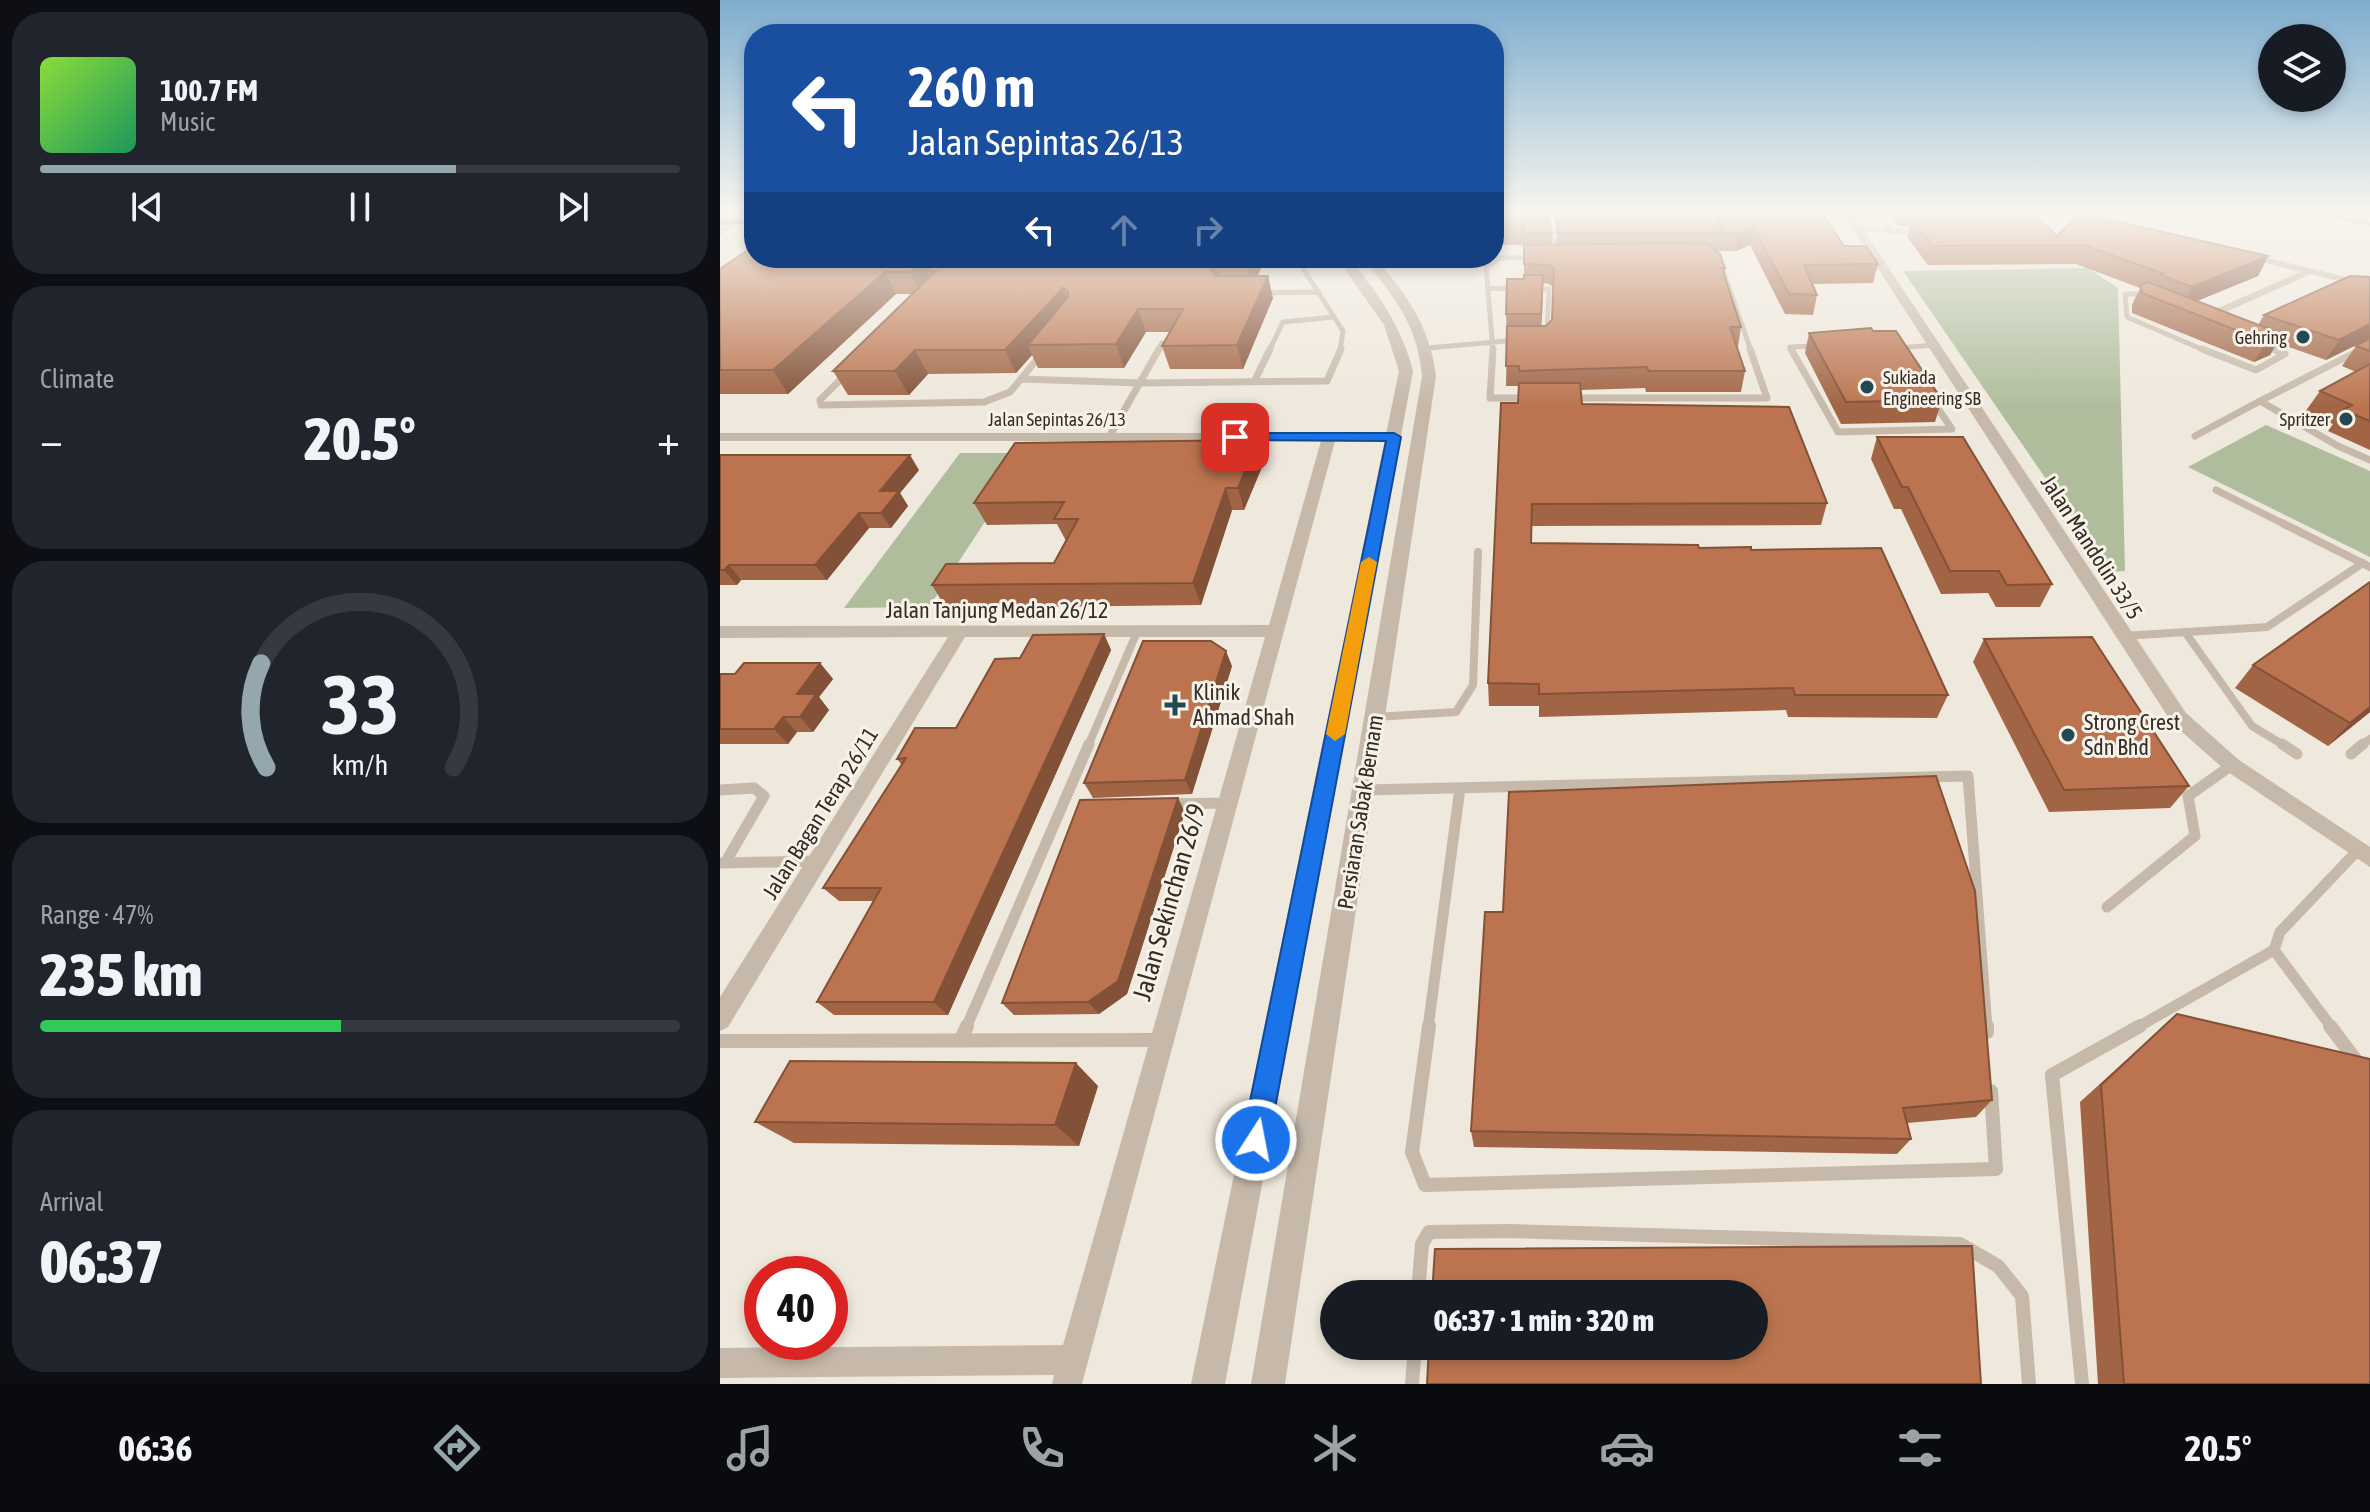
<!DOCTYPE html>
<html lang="en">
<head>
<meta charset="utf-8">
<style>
  body { margin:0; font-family:"Asap Condensed",sans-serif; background:#20242c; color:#f1f3f6; height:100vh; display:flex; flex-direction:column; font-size:30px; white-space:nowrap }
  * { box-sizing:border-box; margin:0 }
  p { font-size:26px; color:#9ea1a6 }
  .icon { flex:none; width:44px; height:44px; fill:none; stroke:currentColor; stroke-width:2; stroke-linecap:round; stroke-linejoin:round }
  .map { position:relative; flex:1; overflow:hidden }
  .details { display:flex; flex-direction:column; gap:12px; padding:12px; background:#0d0f14; width:720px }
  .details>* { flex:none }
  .guide { position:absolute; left:24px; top:24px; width:760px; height:244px; border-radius:32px; box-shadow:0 4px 12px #0003; background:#1a4fa0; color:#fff; overflow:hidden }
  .buttons { position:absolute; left:1538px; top:24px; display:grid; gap:16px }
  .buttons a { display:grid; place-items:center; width:88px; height:88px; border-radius:50%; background:#171b24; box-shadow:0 4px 12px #0003; font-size:40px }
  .speed { position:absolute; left:24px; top:1256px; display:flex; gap:16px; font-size:40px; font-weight:700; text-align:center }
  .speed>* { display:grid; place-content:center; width:104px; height:104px; border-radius:50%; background:#171b24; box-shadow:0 4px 12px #0003; line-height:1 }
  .speed .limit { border:12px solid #d22; background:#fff; color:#111 }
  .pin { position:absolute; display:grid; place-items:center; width:68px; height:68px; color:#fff; margin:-34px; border-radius:16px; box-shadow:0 4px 12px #0006 }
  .me { position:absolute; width:88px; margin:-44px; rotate:11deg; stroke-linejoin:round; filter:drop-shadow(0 0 6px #0008) }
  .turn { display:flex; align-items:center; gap:28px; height:168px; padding:0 32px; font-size:36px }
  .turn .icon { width:104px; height:104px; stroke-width:2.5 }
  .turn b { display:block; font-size:56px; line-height:68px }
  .lanes { display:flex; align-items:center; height:76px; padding:0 32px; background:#0003; justify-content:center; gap:40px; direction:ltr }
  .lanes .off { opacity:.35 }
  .big { font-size:60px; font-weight:800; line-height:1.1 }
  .details .tile { flex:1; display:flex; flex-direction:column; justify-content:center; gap:12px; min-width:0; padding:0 28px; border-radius:32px; background:#20242c }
  .details .dial { align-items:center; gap:0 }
  .dial svg { height:208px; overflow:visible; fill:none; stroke:#363941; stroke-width:7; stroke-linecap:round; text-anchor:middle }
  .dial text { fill:#f1f3f6; stroke:none }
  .song { display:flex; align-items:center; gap:24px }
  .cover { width:96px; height:96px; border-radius:12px; background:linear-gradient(135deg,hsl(90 70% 55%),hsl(150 70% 35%)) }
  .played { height:8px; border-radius:4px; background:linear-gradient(90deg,#94a7ac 65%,#363941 65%) }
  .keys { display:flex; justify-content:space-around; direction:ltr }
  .heat { display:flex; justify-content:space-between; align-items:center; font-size:44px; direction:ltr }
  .charge { height:12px; border-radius:6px; background:linear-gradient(90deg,#34c759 47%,#363941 0) }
  .trip { position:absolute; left:600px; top:1280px; width:448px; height:80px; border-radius:40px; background:#171b24; box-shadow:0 4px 12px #0003; font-weight:800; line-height:80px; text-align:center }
  .tabs { display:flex; height:128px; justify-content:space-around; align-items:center; background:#090b0e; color:#9ea1a6 }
  .tabs .icon { width:56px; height:56px }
  .tabs .active { color:#94a7ac }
  .tabs b { font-size:36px; color:#f1f3f6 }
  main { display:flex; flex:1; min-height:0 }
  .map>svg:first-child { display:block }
</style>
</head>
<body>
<main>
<section class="details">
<div class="tile">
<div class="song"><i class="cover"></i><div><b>100.7 FM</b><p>Music</p></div></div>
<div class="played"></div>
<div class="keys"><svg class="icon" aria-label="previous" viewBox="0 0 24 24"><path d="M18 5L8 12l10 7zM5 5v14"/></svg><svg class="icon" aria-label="pause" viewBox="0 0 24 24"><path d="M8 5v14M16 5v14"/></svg><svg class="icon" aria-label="next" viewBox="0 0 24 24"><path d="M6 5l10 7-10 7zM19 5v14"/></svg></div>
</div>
<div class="tile"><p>Climate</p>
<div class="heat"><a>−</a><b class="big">20.5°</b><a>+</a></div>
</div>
<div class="tile dial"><svg viewBox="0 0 100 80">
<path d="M14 69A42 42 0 1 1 86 69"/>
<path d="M14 69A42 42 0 0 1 12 29" stroke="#94a7ac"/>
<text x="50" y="56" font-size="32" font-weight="700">33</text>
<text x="50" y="72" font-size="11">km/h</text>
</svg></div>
<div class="tile"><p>Range · 47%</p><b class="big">235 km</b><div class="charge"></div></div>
<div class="tile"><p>Arrival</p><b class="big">06:37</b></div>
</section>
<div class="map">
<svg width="1650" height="1384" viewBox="0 0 1650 1384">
  <rect width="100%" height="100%" fill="#efe8dc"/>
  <path fill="#afbd9d" d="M1368,268L1398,288L1405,571L1390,572L1183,271Z
    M1546,425L1650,471V557L1468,467Z
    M240,453H310L209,607L124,608Z"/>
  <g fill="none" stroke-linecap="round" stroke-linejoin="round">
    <path stroke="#7ea3aa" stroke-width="4" d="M1594,213L1650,224"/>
    <path stroke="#c6b9a9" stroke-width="5" d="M827,213L834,247
      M1157,213L1169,228
      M1137,229L1198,232
      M0,232L18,221
      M549,258L580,264L623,331L620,351
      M769,288L798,289
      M813,289H829L827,334
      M541,293L599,292
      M708,348L798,340
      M1178,348L1214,345
      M437,351L442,343
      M549,351L563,322L614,317
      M773,351L766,266L780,258L963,256L989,258L1003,270L1031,351
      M1072,351L1070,347L1097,346
      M1486,351L1407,317L1405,294H1415L1558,351
      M1638,351L1650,345"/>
    <path stroke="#c6b9a9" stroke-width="7" d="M773,349L770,398H1047L1030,349
      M1071,349L1118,432L1232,429L1212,400
      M1482,349L1536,370L1565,354L1553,349
      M1642,349L1540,401L1618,446L1650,460
      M126,374L100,400L101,405L264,402L290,392L301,379L420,383L607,381L621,349
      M301,379L322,353
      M534,382L550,349
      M1475,436L1540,401
      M389,437L439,349
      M1496,490L1566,525"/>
    <path stroke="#c6b9a9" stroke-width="8" d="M1562,523L1650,567
      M1465,632L1532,726L1565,746
      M1403,636L1547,627L1643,563
      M655,717L736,712L753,685L758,552
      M368,746L417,632
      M1641,746L1650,739"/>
    <path stroke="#c6b9a9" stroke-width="11" d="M1562,744L1577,754
      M1631,754L1643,744
      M0,790L34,788L44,796L5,863
      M644,790L1248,776L1267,1028
      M450,804L506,803
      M1,863L98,861
      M1387,907L1475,836L1468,796L1512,765
      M246,1028L369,744
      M708,1028L740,788
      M1416,1028L1554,950
      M1612,1028L1554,950L1560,932L1638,850"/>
    <path stroke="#c6b9a9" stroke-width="14" d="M709,1026L692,1152L705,1185L1276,1169L1271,1091
      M1267,1026V1032
      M1610,1026L1650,1079
      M241,1040L247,1026
      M0,1041L440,1040
      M698,1294L702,1244L709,1232L790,1231L1240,1244L1278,1266L1302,1296L1309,1384
      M692,1384L695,1346
      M1362,1384L1332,1075L1420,1026"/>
    <path fill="#c6b9a9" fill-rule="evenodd" d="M1122,213H1132L1466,713L1519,760L1650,847V867L1505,770L1452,723Z
      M1341,213H1358L1384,221L1379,224Z
      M1525,252L1650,283V289L1591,274L1486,321H1478V317L1580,272L1521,257L1520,255Z
      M0,433H674L681,437L674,441H615L362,1384H332L334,1375L0,1378V1348L343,1345L545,637H245L8,1027L0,1031V997L228,637L0,638V626L549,625L601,441H0Z"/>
    <path fill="#c6b9a9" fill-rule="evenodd" d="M617,258H629C658,293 682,327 693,371L505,1384H471L679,371L664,325Z
      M643,258H655C687,294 710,327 716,376L565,1384H531L702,376C697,323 675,299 643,258Z"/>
    <path fill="#75665b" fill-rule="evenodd" d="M34,218V224L0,225V219Z"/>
  </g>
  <path fill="#a16444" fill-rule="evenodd" d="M774,213L832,233V244H836L837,233L833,213H987L994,226L996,213H1102L1124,246L1158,264L1153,283L1092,284L1097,295L1093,315L1065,314L1030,245L1016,251H997L1005,268L1004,275L1021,327L1018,347H1017L1025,371L1021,392H926L925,388L860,390L862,404L1107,503L1101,525L812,526V543L979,548L1031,550L1228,695L1217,718L1068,717L1066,710L819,717V706H769L768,683L798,403V386H786L787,334L786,314L804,279V245H774ZM823,283L829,284L833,287L832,320L826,326H821Z
    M1169,213H1295L1294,217L1337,236L1548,256L1538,276L1477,301L1538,325L1544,315L1650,277V450L1608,431L1613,424L1585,412L1600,391L1636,372L1622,366L1636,346L1641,343L1606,360L1557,343L1550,355L1534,362L1412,313V305L1420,288L1356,264L1208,265L1187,237L1190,226H1179Z
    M34,258H541L543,265L537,276L553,298L523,369H450L442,346L450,332H426L404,368H318L312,355L296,373L208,374L189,395H128L113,371L193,294H176L68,394H0V269Z
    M1153,331L1222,400L1215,422L1121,424L1085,353L1089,333Z
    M1157,437L1332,584L1320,607H1276L1268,593L1221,594L1181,509H1174L1151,459Z
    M538,440L544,462L524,510H512L481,605L226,608L212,585L334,563L346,541L337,524L267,525L254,503Z
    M0,455L199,470L180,493L188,506L171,528H149L107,580H21L17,585H0Z
    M384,634L391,650L228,1015H114L97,1002L153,901H119L103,888L182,765L177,759L236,728L300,658Z
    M1264,639L1469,786L1450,808L1329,812L1253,662Z
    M100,663L113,679L99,697L109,710L93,732H77L68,744H0V674H15Z
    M1533,665L1650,712L1608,746L1515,688Z
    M512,666L472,794L373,798L364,783Z
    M465,812L407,994L379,1014L294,1015L282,1003Z
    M1457,1014L1650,1384H1378L1360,1102Z
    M378,1086L359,1146L74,1143L35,1122Z
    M1272,1100L1256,1117L1187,1123L1191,1139L1177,1154L754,1147L751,1131Z"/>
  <path fill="#835137" d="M1033,227L1030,245L1016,251L1019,233Z
    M1548,256L1538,276L1462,307L1472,287Z
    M206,258H240L207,271L212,283L201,294L190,272Z
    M531,258H541L543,265L532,287L527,265Z
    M496,266L502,288L491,270Z
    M165,272L176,294L68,394L53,370Z
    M823,275V294L821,334V314Z
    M548,276L553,298L523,369L517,345Z
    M343,288L352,311L308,345L312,355L296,373L285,350Z
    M418,309L426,332L404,368L396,344Z
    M1650,324V341L1639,343L1606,360L1619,340Z
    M1562,334L1550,355L1534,362L1546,342Z
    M195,350L208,374L189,395L175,371Z
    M538,440L544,462L524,510L518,488Z
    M190,455L199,470L180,493L188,506L171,528L161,513L160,491Z
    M506,488L512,510L481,605L473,583Z
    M139,513L149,528L107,580L95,565Z
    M9,565L21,580L17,585L4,570Z
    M384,634L391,650L228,1015L214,1002Z
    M506,651L512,666L472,794L465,780Z
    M100,663L113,679L99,697L109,710L93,732L80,717L77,694Z
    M1650,707V712L1608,746L1630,723Z
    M63,717L77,732L68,744L54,729Z
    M458,798L465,812L407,994L379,1014L368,1002Z
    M356,1063L378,1086L359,1146L335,1125Z"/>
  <path fill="#bb744f" stroke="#835137" stroke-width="2" d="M774,213H826L832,233H804V226L774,227Z
    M837,213H987L996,229H1001L1004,224L999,213H1102L1124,246H1146L1158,264L1084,265L1097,295L1069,294L1033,227L1019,233H836L840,227Z
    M1360,213L1548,256L1472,287L1441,275L1444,274L1364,245L1213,246L1192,219L1311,217L1321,221L1337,236Z
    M965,243L989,245L1000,254L1005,268H1002L1021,327H1010L1025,371H928L927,367L799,371V366H786L787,326H826L832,320L834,268L829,265L804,264V245Z
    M34,246V258H206L190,272H165L53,370H0V269Z
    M221,258H531L527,265L496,266L491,270L496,276H548L517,345L442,346L463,309H418L396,344L308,345L348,297V291L343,288L285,350H195L175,371H113L216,271H207Z
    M804,275H823L821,314H786L787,279H804Z
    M1630,276L1650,277V324L1619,340L1544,315Z
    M1428,282L1562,334L1546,342L1422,293L1421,285Z
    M1151,328L1153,331H1176L1222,400L1126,402L1089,333Z
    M1650,338V351L1636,346Z
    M1650,364V421L1623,410L1632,405L1600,391Z
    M799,383H860L862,404L1069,407L1107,503L812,504L811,543L978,545L979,548L1031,547V550L1161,548L1228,695H1075L1073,688L819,694V684L768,683L781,403H798Z
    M1157,437H1243L1332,584L1287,585L1279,571H1230L1188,487H1182Z
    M538,440L518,488H506L473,583L212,585L226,564L334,563L358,519H334L344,502L254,503L295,443Z
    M0,455H190L160,491H179L161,513H139L95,565H9L4,570H0Z
    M1650,582V707L1630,723L1533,665Z
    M384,634L214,1002H97L161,888H103L186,758L177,759L195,728H236L275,659L300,658L313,635Z
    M1372,637L1469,786L1344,790L1264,639Z
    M423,641H491L506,651L465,780L364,783Z
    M24,663H100L77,694H96L80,717H63L54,729H0V674H15Z
    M1216,776L1255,891L1272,1100L1183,1108L1191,1139L751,1131L765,912H783L789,792Z
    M458,798L398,981L368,1002L282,1003L360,800Z
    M1457,1014L1650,1059V1384H1404L1381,1085Z
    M70,1061L356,1063L335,1125L35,1122Z
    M1252,1246L1261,1384H707L709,1346H1034V1294H712L715,1249Z"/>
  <linearGradient id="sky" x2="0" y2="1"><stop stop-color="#7dadcf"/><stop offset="0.52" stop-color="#f8f5ef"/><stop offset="1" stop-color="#f8f5ef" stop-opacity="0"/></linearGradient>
  <rect width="1650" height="407" fill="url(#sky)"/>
  <path fill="#1a73e8" stroke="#114b97" stroke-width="2" d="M515,433H674L681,437L549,1140L545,1149L536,1153L526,1149L522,1140L666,441L510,440L508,437Z"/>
  <path fill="#f59e0b" d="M649,557L657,562L625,734L615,741L606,734L641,562Z"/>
  <g fill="#224a52" stroke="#f8f2e8" stroke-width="3">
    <circle cx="1583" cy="337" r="8"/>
    <circle cx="1147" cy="387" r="8"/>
    <circle cx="1626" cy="419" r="8"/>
    <path d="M451 693h8v8h8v8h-8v8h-8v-8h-8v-8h8z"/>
    <circle cx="1348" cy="735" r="8"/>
  </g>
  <g text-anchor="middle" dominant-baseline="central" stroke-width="6" stroke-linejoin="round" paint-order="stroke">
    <g font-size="18" fill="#342d28" stroke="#f8f2e8" text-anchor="end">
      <text x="1567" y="337">Gehring</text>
      <text x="1163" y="377" text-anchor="start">Sukiada<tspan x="1163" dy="21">Engineering SB</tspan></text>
      <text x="1610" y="419">Spritzer</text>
    </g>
    <g font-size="18" fill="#342d28" stroke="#f8f2e8">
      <text x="337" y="419">Jalan Sepintas 26/13</text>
    </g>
    <g font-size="22" fill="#342d28" stroke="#f8f2e8">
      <text transform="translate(1372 547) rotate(57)">Jalan Mandolin 33/5</text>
      <text x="277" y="610">Jalan Tanjung Medan 26/12</text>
      <text transform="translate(640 812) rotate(-81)">Persiaran Sabak Bernam</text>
      <text transform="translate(100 813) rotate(-58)">Jalan Bagan Terap 26/11</text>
    </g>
    <g font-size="22" fill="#342d28" stroke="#f8f2e8" text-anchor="start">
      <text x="473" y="692">Klinik<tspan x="473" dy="25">Ahmad Shah</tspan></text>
      <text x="1364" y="722">Strong Crest<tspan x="1364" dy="25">Sdn Bhd</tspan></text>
    </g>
    <g font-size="26" fill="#342d28" stroke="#f8f2e8">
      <text transform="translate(449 902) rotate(-74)">Jalan Sekinchan 26/9</text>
    </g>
  </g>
</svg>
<div class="buttons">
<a><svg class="icon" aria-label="layers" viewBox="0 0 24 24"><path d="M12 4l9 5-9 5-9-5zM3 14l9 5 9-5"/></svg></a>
</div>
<div class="speed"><div class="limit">40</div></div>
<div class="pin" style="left:515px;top:437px;background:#d93025"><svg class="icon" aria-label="arrive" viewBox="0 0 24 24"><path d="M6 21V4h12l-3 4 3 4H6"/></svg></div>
<svg class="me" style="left:536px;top:1140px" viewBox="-20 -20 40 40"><circle r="17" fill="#1a73e8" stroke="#fff" stroke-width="3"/><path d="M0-11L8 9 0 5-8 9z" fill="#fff"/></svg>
<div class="trip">06:37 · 1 min · 320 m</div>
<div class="guide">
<div class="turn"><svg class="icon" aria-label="left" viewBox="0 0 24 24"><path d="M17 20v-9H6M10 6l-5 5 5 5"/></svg><div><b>260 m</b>Jalan Sepintas 26/13</div></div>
<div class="lanes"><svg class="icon" aria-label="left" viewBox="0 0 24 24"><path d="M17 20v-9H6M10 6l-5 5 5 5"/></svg><svg class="icon off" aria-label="ahead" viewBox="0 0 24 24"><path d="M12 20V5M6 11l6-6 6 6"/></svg><svg class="icon off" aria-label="right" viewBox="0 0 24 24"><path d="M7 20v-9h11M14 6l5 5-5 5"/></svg></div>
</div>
</div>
</main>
<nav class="tabs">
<b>06:36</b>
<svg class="icon active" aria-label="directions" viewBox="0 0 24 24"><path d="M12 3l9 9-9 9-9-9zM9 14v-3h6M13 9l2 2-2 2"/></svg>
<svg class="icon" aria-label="music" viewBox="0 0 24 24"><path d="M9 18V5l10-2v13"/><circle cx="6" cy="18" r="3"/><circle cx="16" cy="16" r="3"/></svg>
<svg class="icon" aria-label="phone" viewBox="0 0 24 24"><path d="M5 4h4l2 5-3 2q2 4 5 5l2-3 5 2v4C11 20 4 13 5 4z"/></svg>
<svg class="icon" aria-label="climate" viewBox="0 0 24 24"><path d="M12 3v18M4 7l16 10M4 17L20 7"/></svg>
<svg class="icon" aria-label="car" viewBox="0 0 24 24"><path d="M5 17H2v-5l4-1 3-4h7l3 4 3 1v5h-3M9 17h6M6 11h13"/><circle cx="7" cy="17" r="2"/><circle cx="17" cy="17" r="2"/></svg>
<svg class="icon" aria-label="filters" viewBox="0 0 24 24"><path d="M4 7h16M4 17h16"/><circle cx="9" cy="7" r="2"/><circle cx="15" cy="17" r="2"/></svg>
<b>20.5°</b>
</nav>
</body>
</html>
